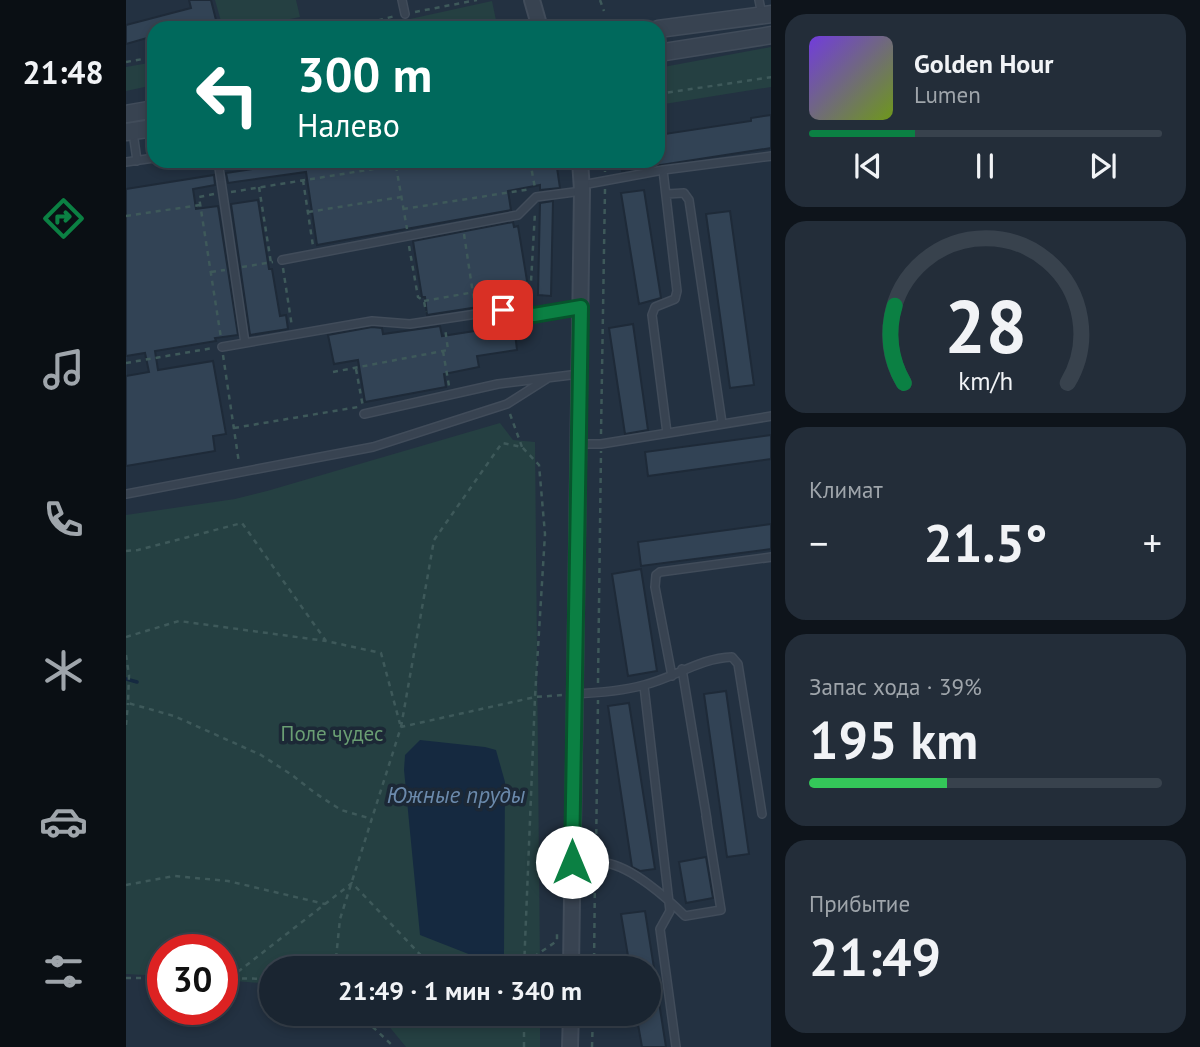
<!DOCTYPE html>
<html lang="ru">
<head>
<meta charset="utf-8">
<style>
  body { margin:0; font-family:"PT Sans",sans-serif; background:#232d39; color:#f1f3f6; height:100vh; display:flex; flex-direction:column; font-size:26px; white-space:nowrap }
  * { box-sizing:border-box; margin:0 }
  p { font-size:23px; color:#9fa5ab }
  .icon { flex:none; width:38px; height:38px; fill:none; stroke:currentColor; stroke-width:2; stroke-linecap:round; stroke-linejoin:round }
  .map { position:relative; flex:1; overflow:hidden }
  .details { display:flex; flex-direction:column; gap:14px; padding:14px; background:#0e141b; width:429px }
  .details>* { flex:none }
  .banner { position:absolute; left:21px; top:21px; width:518px; height:147px; border-radius:21px; box-shadow:0 4px 10px #0003,0 0 0 2px #38424d; background:#00695c; color:#fff; overflow:hidden }
  .speed { position:absolute; left:21px; top:934px; display:flex; gap:14px; font-size:35px; font-weight:700; text-align:center }
  .speed>* { display:grid; place-content:center; width:91px; height:91px; border-radius:50%; background:#1a2531; box-shadow:0 4px 10px #0003,0 0 0 2px #38424d; line-height:1 }
  .speed .limit { border:10px solid #d22; background:#fff; color:#111 }
  .pin { position:absolute; display:grid; place-items:center; width:60px; height:60px; color:#fff; margin:-30px; border-radius:14px; box-shadow:0 4px 10px #0006 }
  .me { position:absolute; width:77px; margin:-38px; rotate:0deg; stroke-linejoin:round; filter:drop-shadow(0 0 5px #0008) }
  .turn { display:flex; align-items:center; gap:24px; height:147px; padding:0 35px; font-size:32px }
  .turn .icon { width:91px; height:91px; stroke-width:2.5 }
  .turn b { display:block; font-size:49px; line-height:60px }
  .big { font-size:52px; font-weight:700; line-height:1.1 }
  .details .card { flex:1; display:flex; flex-direction:column; justify-content:center; gap:10px; min-width:0; padding:0 24px; border-radius:21px; background:#232d39 }
  .details .dial { align-items:center; gap:0 }
  .dial svg { height:182px; overflow:visible; fill:none; stroke:#38424d; stroke-width:7; stroke-linecap:round; text-anchor:middle }
  .dial text { fill:#f1f3f6; stroke:none }
  .song { display:flex; align-items:center; gap:21px }
  .cover { width:84px; height:84px; border-radius:10px; background:linear-gradient(135deg,hsl(260 70% 55%),hsl(80 70% 35%)) }
  .played { height:7px; border-radius:4px; background:linear-gradient(90deg,#0b8043 30%,#38424d 30%) }
  .keys { display:flex; justify-content:space-around; direction:ltr }
  .heat { display:flex; justify-content:space-between; align-items:center; font-size:38px; direction:ltr }
  .charge { height:10px; border-radius:5px; background:linear-gradient(90deg,#34c759 39%,#38424d 0) }
  .trip { position:absolute; left:133px; top:956px; width:402px; height:70px; border-radius:35px; background:#1a2531; box-shadow:0 4px 10px #0003,0 0 0 2px #38424d; font-weight:700; line-height:70px; text-align:center }
  main { display:flex; flex:1; min-height:0 }
  .tabs { display:flex; flex-direction:column; width:126px; justify-content:space-around; align-items:center; background:#0a0f14; color:#9fa5ab }
  .tabs .icon { width:49px; height:49px }
  .tabs .active { color:#0b8043 }
  .tabs b { font-size:32px; color:#f1f3f6 }
  .map>svg:first-child { display:block }
</style>
</head>
<body>
<main>
<nav class="tabs">
<b>21:48</b>
<svg class="icon active" aria-label="directions" viewBox="0 0 24 24"><path d="M12 3l9 9-9 9-9-9zM9 14v-3h6M13 9l2 2-2 2"/></svg>
<svg class="icon" aria-label="music" viewBox="0 0 24 24"><path d="M9 18V5l10-2v13"/><circle cx="6" cy="18" r="3"/><circle cx="16" cy="16" r="3"/></svg>
<svg class="icon" aria-label="phone" viewBox="0 0 24 24"><path d="M5 4h4l2 5-3 2q2 4 5 5l2-3 5 2v4C11 20 4 13 5 4z"/></svg>
<svg class="icon" aria-label="climate" viewBox="0 0 24 24"><path d="M12 3v18M4 7l16 10M4 17L20 7"/></svg>
<svg class="icon" aria-label="car" viewBox="0 0 24 24"><path d="M5 17H2v-5l4-1 3-4h7l3 4 3 1v5h-3M9 17h6M6 11h13"/><circle cx="7" cy="17" r="2"/><circle cx="17" cy="17" r="2"/></svg>
<svg class="icon" aria-label="filters" viewBox="0 0 24 24"><path d="M4 7h16M4 17h16"/><circle cx="9" cy="7" r="2"/><circle cx="15" cy="17" r="2"/></svg>
</nav>
<div class="map">
<svg width="646" height="1047" viewBox="0 0 646 1047">
  <rect width="100%" height="100%" fill="#233141"/>
  <path fill="#254042" d="M89,0H170L174,17L119,28H97Z
    M366,1L371,25L368,28H243Z
    M645,47V87L532,105V68Z
    M28,62V85L0,91V67Z
    M374,423L387,440L409,442L414,968H145V984L96,980V950H37V976L0,974V515L109,499L141,491Z
    M252,1013H414V1047H280Z"/>
  <path fill="#152940" d="M294,740L359,747L370,750L379,782L378,955L375,961L368,964L294,935L278,770L279,755Z"/>
  <g fill="none" stroke-linecap="round" stroke-linejoin="round">
    <path stroke="#152940" stroke-width="3.5" d="M0,679L11,682"/>
  </g>
  <path fill="#324355" stroke="#1e2a38" stroke-width="2" d="M63,0H85L90,20L59,28H28V36L0,44V25L65,8Z
    M645,115V148L496,171L495,161H532V135L625,121V118Z
    M179,161H287L288,166L322,161H430L434,188L414,190V185L382,191L385,210L191,245L180,172L102,183L100,173Z
    M88,175L89,185L67,189L70,209L92,206L112,335L89,338L90,341L29,351L32,370L87,361L100,434L87,436L89,451L0,466V376L23,372L19,353L0,356V189Z
    M518,190L535,298L513,304L495,193Z
    M132,200L143,269H146L154,316L160,315L162,329L124,335L105,204Z
    M427,201L425,296L412,295L414,203Z
    M604,211L628,385L604,388L580,214Z
    M387,222L388,227L392,226L404,299L301,315L299,297H296L287,241Z
    M507,324L522,430L499,434L483,328Z
    M388,325L391,350L351,356L353,367L318,374L320,387L239,402L232,360L208,364L202,335L246,327L256,328L257,334L314,326L316,336Z
    M645,435V459L522,476L519,452Z
    M645,524V549L515,566L512,542Z
    M515,569L531,671L502,676L486,574Z
    M600,691L623,854L601,857L578,694Z
    M503,703L529,869L514,871L506,867L482,706Z
    M580,857L587,898L560,903L553,862Z
    M519,911L528,968H504L495,914Z
    M523,977H529L540,1047H516L510,1013H523Z"/>
  <g fill="none" stroke-linecap="round" stroke-linejoin="round">
    <defs>
      <path id="service" d="M276,0L279,14
        M633,0L636,15
        M7,132L11,161
        M92,161L119,343
        M0,162L28,158
        M537,170L551,291L549,299L529,307L526,315L541,433
        M456,185L537,170L646,156
        M541,194L558,193L563,200L596,423
        M156,260L392,215L410,197L456,191
        M96,347L246,321L284,324L377,310L408,315L454,308
        M238,414L372,384L453,374
        M453,444H475L646,416
        M0,494L247,447L381,404L422,378
        M556,669L581,820
        M546,676L529,587L530,575L534,572L646,557
        M518,686L544,911L534,929L550,1047
        M448,694C471,693 496,691 518,685C548,678 574,658 606,657L612,664L636,814
        M447,862C457,862 470,861 480,863C506,867 541,898 559,916L595,910L580,816"/>
      <path id="minor" d="M406,0L414,28
        M445,968L456,190L454,161
        M444,1047L445,1013"/>
      <path id="tertiary" d="M532,29L646,14
        M532,53L646,35
        M0,114L28,109
        M0,132L28,128"/>
    </defs>
    <use href="#service" stroke="#414c5a" stroke-width="10"/>
    <use href="#minor" stroke="#414c5a" stroke-width="18"/>
    <use href="#tertiary" stroke="#414c5a" stroke-width="19"/>
    <path stroke="#3e595a" stroke-width="2.5" stroke-dasharray="5 5" stroke-linecap="butt" d="M474,0L478,11
      M289,12L351,0
      M223,28L269,16
      M0,62L28,57
      M532,94L646,77
      M404,161L409,188
      M479,161V172
      M270,166L281,229
      M177,180L187,246
      M133,187L145,263
      M105,192L297,161
      M88,194L73,197L95,338
      M277,209L405,189
      M182,212L275,197
      M0,216L74,205
      M338,234L349,307
      M283,246L292,297L298,301L300,312
      M116,267L147,262
      M157,268L166,327
      M85,272L99,270
      M298,301L405,282L409,212
      M317,351L323,386
      M97,355L113,463
      M0,363L87,348
      M230,369L237,407
      M207,372L322,350L319,328
      M384,414L396,447
      M108,428L232,407
      M475,434L479,189
      M0,551L12,550L116,523L200,641L255,653L274,724
      M0,637L53,621L200,641
      M0,655L3,675L2,703L48,716L135,755L166,775L189,793L215,810L246,819
      M472,683L475,451
      M0,725L2,703
      M275,727L308,540L376,443L396,447L413,465L419,534L409,697L398,968
      M470,854L472,700
      M0,885L48,876L102,881L199,904
      M209,968L214,919L275,727L409,697L437,695
      M391,968L431,941V930
      M468,968L469,871
      M0,978H37
      M96,978L145,979
      M104,978L226,883L307,968
      M232,1013L268,1047
      M398,1047V1013
      M466,1047L467,1013"/>
    <use href="#service" stroke="#384351" stroke-width="7"/>
    <use href="#minor" stroke="#384351" stroke-width="14"/>
    <use href="#tertiary" stroke="#384351" stroke-width="16"/>
  </g>
  <g fill="none" stroke-linecap="round" stroke-linejoin="round">
    <defs>
      <path id="route" d="M377,310L408,315L455,307L446,862"/>
    </defs>
    <use href="#route" stroke="#07532c" stroke-width="18"/>
    <use href="#route" stroke="#0b8043" stroke-width="12"/>
  </g>
  <g text-anchor="middle" dominant-baseline="central" stroke-width="7" stroke-linejoin="round" paint-order="stroke">
    <g font-size="21" fill="#6a9e73" stroke="#1c2836">
      <text x="206" y="733">Поле чудес</text>
    </g>
    <g font-size="23" font-style="italic" fill="#6b8aac" stroke="#1c2836">
      <text x="330" y="794">Южные пруды</text>
    </g>
  </g>
</svg>
<div class="speed"><div class="limit">30</div></div>
<div class="pin" style="left:377px;top:310px;background:#d93025"><svg class="icon" aria-label="arrive" viewBox="0 0 24 24"><path d="M6 21V4h12l-3 4 3 4H6"/></svg></div>
<svg class="me" style="left:446px;top:862px" viewBox="-20 -20 40 40"><circle r="19" fill="#fff"/><path d="M0-13L10 11 0 6-10 11z" fill="#0b8043"/></svg>
<div class="trip">21:49 · 1 мин · 340 m</div>
<div class="banner">
<div class="turn"><svg class="icon" aria-label="left" viewBox="0 0 24 24"><path d="M17 20v-9H6M10 6l-5 5 5 5"/></svg><div><b>300 m</b>Налево</div></div>
</div>
</div>
<section class="details">
<div class="card">
<div class="song"><i class="cover"></i><div><b>Golden Hour</b><p>Lumen</p></div></div>
<div class="played"></div>
<div class="keys"><svg class="icon" aria-label="previous" viewBox="0 0 24 24"><path d="M18 5L8 12l10 7zM5 5v14"/></svg><svg class="icon" aria-label="pause" viewBox="0 0 24 24"><path d="M8 5v14M16 5v14"/></svg><svg class="icon" aria-label="next" viewBox="0 0 24 24"><path d="M6 5l10 7-10 7zM19 5v14"/></svg></div>
</div>
<div class="card dial"><svg viewBox="0 0 100 80">
<path d="M14 69A42 42 0 1 1 86 69"/>
<path d="M14 69A42 42 0 0 1 10 35" stroke="#0b8043"/>
<text x="50" y="56" font-size="32" font-weight="700">28</text>
<text x="50" y="72" font-size="11">km/h</text>
</svg></div>
<div class="card"><p>Климат</p>
<div class="heat"><a>−</a><b class="big">21.5°</b><a>+</a></div>
</div>
<div class="card"><p>Запас хода · 39%</p><b class="big">195 km</b><div class="charge"></div></div>
<div class="card"><p>Прибытие</p><b class="big">21:49</b></div>
</section>
</main>
</body>
</html>
